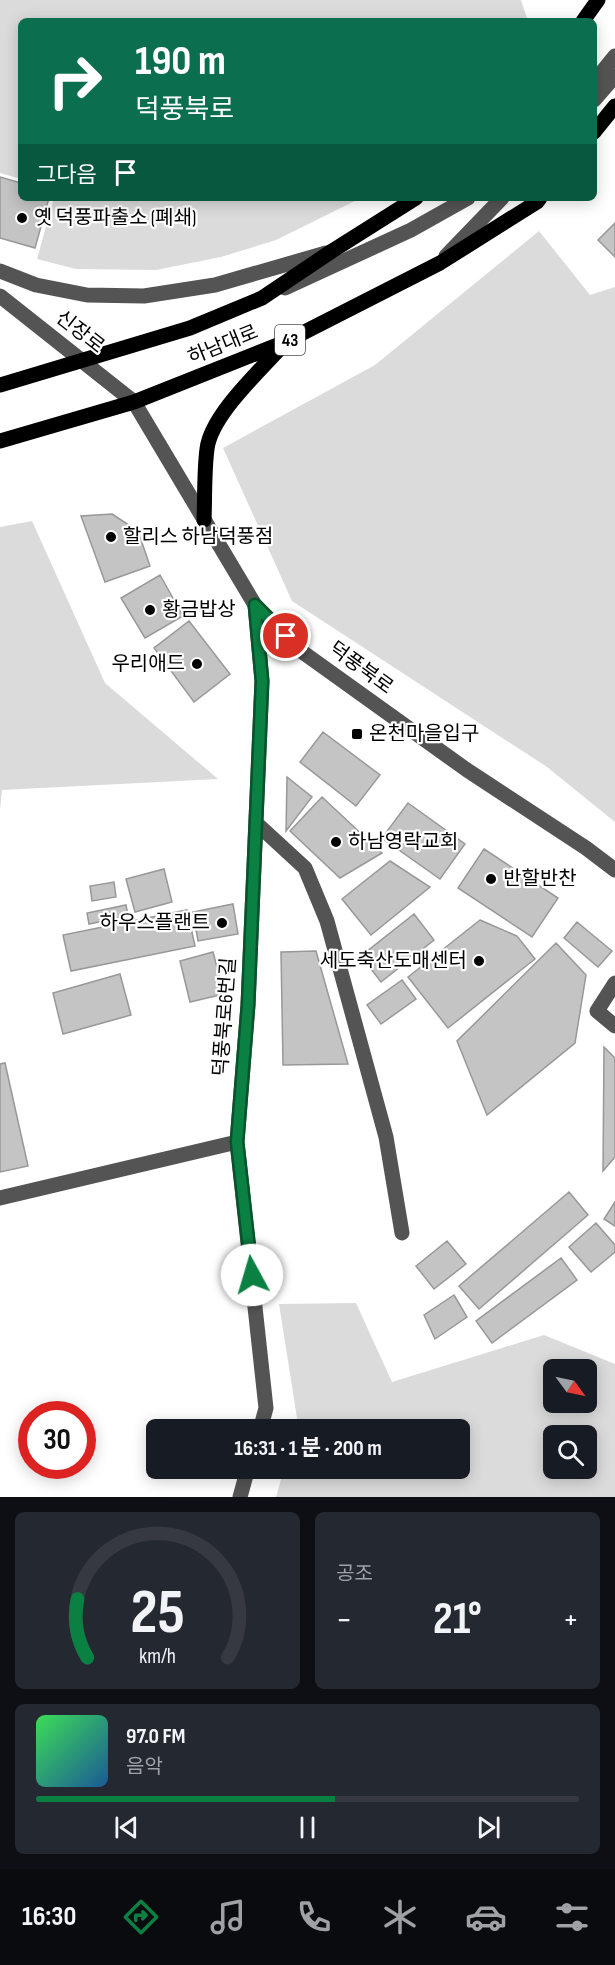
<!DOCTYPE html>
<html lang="ko">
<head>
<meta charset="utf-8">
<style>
  body { margin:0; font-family:"Sofia Sans Condensed","Noto Sans KR",sans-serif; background:#242831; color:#f1f3f6; height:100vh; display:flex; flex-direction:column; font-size:22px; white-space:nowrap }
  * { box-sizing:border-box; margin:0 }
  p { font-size:20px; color:#9ea1a6 }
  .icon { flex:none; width:33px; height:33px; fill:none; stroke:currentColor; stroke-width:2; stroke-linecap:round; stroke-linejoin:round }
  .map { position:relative; height:1497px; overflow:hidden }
  .drawer { display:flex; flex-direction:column; gap:15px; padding:15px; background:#0d0f14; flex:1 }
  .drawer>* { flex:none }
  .top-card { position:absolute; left:18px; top:18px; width:579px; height:183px; border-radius:9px; box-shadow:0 3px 15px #0003; background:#0b6e4f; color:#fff; overflow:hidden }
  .needle { width:39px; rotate:123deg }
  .buttons { position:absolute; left:543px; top:1359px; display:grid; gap:12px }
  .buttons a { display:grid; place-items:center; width:54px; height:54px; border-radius:9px; background:#171b24; box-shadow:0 3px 15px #0003; font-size:30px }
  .speed { position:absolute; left:18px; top:1401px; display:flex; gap:12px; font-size:30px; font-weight:700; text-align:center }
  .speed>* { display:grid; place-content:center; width:78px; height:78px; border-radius:50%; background:#171b24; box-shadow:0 3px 15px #0003; line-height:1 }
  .speed .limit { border:9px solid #d22; background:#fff; color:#111 }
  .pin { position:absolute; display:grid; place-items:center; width:51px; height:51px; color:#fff; margin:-26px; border:3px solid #fff; border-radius:50%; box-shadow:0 2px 6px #0007 }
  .me { position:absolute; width:66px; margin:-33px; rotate:354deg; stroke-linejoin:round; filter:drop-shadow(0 0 4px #0008) }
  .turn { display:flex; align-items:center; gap:21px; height:126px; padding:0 18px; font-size:27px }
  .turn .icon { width:78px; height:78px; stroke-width:2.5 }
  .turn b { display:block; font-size:42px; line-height:51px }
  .then { display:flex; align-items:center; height:57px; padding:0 18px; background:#0003; gap:12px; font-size:22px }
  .big { font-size:45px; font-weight:700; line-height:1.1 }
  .drawer .card { flex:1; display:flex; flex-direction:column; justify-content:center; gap:9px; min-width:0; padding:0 21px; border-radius:9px; background:#242831 }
  .drawer .dial { align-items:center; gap:0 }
  .dial svg { height:156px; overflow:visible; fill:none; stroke:#363941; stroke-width:7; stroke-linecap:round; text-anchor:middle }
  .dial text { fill:#f1f3f6; stroke:none }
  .song { display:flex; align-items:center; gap:18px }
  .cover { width:72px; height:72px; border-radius:9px; background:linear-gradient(135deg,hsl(130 70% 55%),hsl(210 70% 35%)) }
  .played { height:6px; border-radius:3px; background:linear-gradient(90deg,#0b8043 55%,#363941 55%) }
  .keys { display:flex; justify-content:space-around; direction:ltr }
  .heat { display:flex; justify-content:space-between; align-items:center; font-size:33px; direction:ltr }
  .drawer .tiles { flex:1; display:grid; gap:15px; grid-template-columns:1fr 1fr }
  .card:last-child { grid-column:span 2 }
  .trip { position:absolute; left:146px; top:1419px; width:324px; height:60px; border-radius:9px; background:#171b24; box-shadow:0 3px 15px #0003; font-weight:700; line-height:60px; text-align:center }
  .tab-bar { display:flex; height:96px; justify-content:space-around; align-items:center; background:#090b0e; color:#9ea1a6 }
  .tab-bar .icon { width:42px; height:42px }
  .tab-bar .on { color:#0b8043 }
  .tab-bar b { font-size:27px; color:#f1f3f6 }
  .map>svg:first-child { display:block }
</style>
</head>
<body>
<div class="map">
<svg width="615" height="1497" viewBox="0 0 615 1497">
  <rect width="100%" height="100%" fill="#fff"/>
  <path fill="#dbdbdb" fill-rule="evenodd" d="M0,0H521L528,21H21V179L0,173Z
    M54,198H361L276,240L221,257L156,270L76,269L37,259Z
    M539,231L590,295L615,287V822L547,767L292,601L223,448L375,365Z
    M32,521L105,683L218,779L2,790L0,810V527Z
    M356,1303L392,1382L544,1335L615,1364V1497H276L284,1469L459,1468V1430L294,1429L297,1418L279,1304ZM554,1370H586V1402H554ZM554,1436H586V1468H554Z"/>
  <path fill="#c4c4c4" stroke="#989898" stroke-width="1.5" d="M0,177L21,183V198H49L35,248L0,238Z
    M615,223V257L598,240Z
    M112,514L138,531L150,566L105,582L81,516Z
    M160,575L183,616L145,638L121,598Z
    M189,621L230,674L194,702L154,648Z
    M323,732L380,775L356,806L300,762Z
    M287,777L312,797L286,831Z
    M322,797L382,853L340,878L290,831Z
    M408,803L465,844L440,879L382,838Z
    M484,849L558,898L532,937L458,888Z
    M390,861L430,887L371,935L342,899Z
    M164,869L172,902L135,912L126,879Z
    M114,882L116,897L92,901L90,886Z
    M233,904L238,934L198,941L193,912Z
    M126,905L128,916L89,924L87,913Z
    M187,910L195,946L71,971L63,935Z
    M414,914L434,940L381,982L361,956Z
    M480,920L517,936L535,959L448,1028L408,977Z
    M577,922L612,951L598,967L564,938Z
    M556,943L586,975L575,1043L487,1115L457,1041Z
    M316,951L348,1064L283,1065L281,952Z
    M213,952L224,994L190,1002L180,961Z
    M120,974L131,1015L63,1034L53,993Z
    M402,980L416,999L381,1024L367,1005Z
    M604,1047L615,1058V1157L603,1171Z
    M5,1063L28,1166L0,1172V1064Z
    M569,1192L588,1215L479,1309L459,1286Z
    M615,1202V1226L604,1219Z
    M596,1223L615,1245V1252L591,1272L569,1247Z
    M447,1241L466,1264L434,1289L416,1266Z
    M561,1258L577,1280L492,1343L476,1321Z
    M454,1295L467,1317L435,1339L424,1315Z"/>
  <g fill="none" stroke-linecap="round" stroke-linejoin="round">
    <path stroke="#545454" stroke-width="15" d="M594,82L615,56
      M594,100L615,76
      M446,256L502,198
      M0,271L36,285L87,295L144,296L215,285L326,253
      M285,288L411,230L468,198
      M0,296L134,402L255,605L301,651L467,770L586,848L615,870
      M255,605L262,681L248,1005L237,1142L266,1408L260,1430
      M256,823L305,868L327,921L386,1137L402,1233
      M615,983L597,1011L615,1026
      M0,1198L237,1142
      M240,1497L248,1468"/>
    <path stroke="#000" stroke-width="15" d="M583,21L598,0
      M594,132L615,106
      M0,385L190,328L262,298L332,251L416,198
      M0,441L134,402L285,342L440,263L537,202L540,198
      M204,520C205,497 204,472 207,449C211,415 260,371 283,345"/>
  </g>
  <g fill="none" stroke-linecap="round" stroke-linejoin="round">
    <defs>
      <path id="route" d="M252,1275L237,1142L248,1005L262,681L255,605L286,636"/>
    </defs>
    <use href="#route" stroke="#07532c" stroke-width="15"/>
    <use href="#route" stroke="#0b8043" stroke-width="10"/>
  </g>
  <g fill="#000" stroke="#fff" stroke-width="2">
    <circle cx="22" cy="218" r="6"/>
    <circle cx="111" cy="537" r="6"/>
    <circle cx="150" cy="610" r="6"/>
    <circle cx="197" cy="664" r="6"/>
    <rect x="351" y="728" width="12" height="12" rx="3"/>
    <circle cx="336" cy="842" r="6"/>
    <circle cx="491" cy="879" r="6"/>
    <circle cx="222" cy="923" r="6"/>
    <circle cx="479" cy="961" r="6"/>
  </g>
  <g text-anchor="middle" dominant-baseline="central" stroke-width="4.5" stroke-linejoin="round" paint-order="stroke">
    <rect fill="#fff" stroke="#4c4c4c" stroke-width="1.5" x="275" y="325" width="30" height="30" rx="4.5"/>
    <g font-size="18" font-weight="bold" fill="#000">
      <text x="290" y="340">43</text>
    </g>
    <g font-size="20" fill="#000" stroke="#fff" text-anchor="start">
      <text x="34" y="218">옛 덕풍파출소 (폐쇄)</text>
      <text x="123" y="537">할리스 하남덕풍점</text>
      <text x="162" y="610">황금밥상</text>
      <text x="185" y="664" text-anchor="end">우리애드</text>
      <text x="369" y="734">온천마을입구</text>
      <text x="348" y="842">하남영락교회</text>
      <text x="503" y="879">반할반찬</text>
      <text x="210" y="923" text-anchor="end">하우스플랜트</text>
      <text x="467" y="961" text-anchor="end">세도축산도매센터</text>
    </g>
    <g font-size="20" fill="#000" stroke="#fff">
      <text transform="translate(80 332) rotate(38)">신장로</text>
      <text transform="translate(223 345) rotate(-22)">하남대로</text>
      <text transform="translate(361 668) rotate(36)">덕풍북로</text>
      <text transform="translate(225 1017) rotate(-86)">덕풍북로6번길</text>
    </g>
  </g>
</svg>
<div class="buttons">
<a><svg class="needle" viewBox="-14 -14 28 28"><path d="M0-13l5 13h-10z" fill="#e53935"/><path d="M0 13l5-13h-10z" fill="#9ea1a6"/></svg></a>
<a><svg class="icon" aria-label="search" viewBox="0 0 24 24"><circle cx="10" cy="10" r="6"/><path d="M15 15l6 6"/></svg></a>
</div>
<div class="speed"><div class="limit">30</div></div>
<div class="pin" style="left:286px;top:636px;background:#d93025"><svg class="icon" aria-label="arrive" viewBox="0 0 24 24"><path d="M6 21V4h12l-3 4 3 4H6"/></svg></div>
<svg class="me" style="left:252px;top:1275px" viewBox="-20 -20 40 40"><circle r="19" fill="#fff"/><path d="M0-13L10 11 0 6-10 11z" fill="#0b8043"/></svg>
<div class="trip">16:31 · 1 분 · 200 m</div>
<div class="top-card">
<div class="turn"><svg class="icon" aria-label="right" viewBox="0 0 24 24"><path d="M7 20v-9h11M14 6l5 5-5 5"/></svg><div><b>190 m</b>덕풍북로</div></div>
<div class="then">그다음<svg class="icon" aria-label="arrive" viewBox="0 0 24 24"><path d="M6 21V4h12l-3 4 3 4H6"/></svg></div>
</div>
</div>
<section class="drawer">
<div class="tiles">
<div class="card dial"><svg viewBox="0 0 100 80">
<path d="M14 69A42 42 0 1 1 86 69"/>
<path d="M14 69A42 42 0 0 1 9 39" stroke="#0b8043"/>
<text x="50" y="56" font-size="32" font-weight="700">25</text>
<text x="50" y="72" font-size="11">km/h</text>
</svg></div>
<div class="card"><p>공조</p>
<div class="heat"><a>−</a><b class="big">21°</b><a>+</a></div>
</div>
<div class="card">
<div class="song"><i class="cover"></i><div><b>97.0 FM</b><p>음악</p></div></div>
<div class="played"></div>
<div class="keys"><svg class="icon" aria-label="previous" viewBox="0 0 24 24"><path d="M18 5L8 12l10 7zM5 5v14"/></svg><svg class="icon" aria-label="pause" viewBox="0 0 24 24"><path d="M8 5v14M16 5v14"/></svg><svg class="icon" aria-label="next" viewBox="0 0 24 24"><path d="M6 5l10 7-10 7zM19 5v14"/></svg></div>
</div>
</div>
</section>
<nav class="tab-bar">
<b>16:30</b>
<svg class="icon on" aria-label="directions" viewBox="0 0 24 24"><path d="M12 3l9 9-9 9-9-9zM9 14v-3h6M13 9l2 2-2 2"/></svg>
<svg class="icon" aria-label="music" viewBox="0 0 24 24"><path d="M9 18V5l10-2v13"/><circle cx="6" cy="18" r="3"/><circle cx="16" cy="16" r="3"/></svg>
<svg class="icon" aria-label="phone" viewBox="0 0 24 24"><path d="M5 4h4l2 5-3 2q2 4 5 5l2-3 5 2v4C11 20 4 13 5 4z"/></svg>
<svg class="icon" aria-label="climate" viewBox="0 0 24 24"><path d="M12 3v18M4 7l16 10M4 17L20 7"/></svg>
<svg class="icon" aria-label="car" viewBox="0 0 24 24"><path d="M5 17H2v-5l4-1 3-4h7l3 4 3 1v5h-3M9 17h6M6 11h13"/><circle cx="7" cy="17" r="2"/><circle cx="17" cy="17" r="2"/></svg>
<svg class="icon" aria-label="filters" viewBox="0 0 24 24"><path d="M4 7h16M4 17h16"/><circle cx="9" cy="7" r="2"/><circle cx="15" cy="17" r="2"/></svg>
</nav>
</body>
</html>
